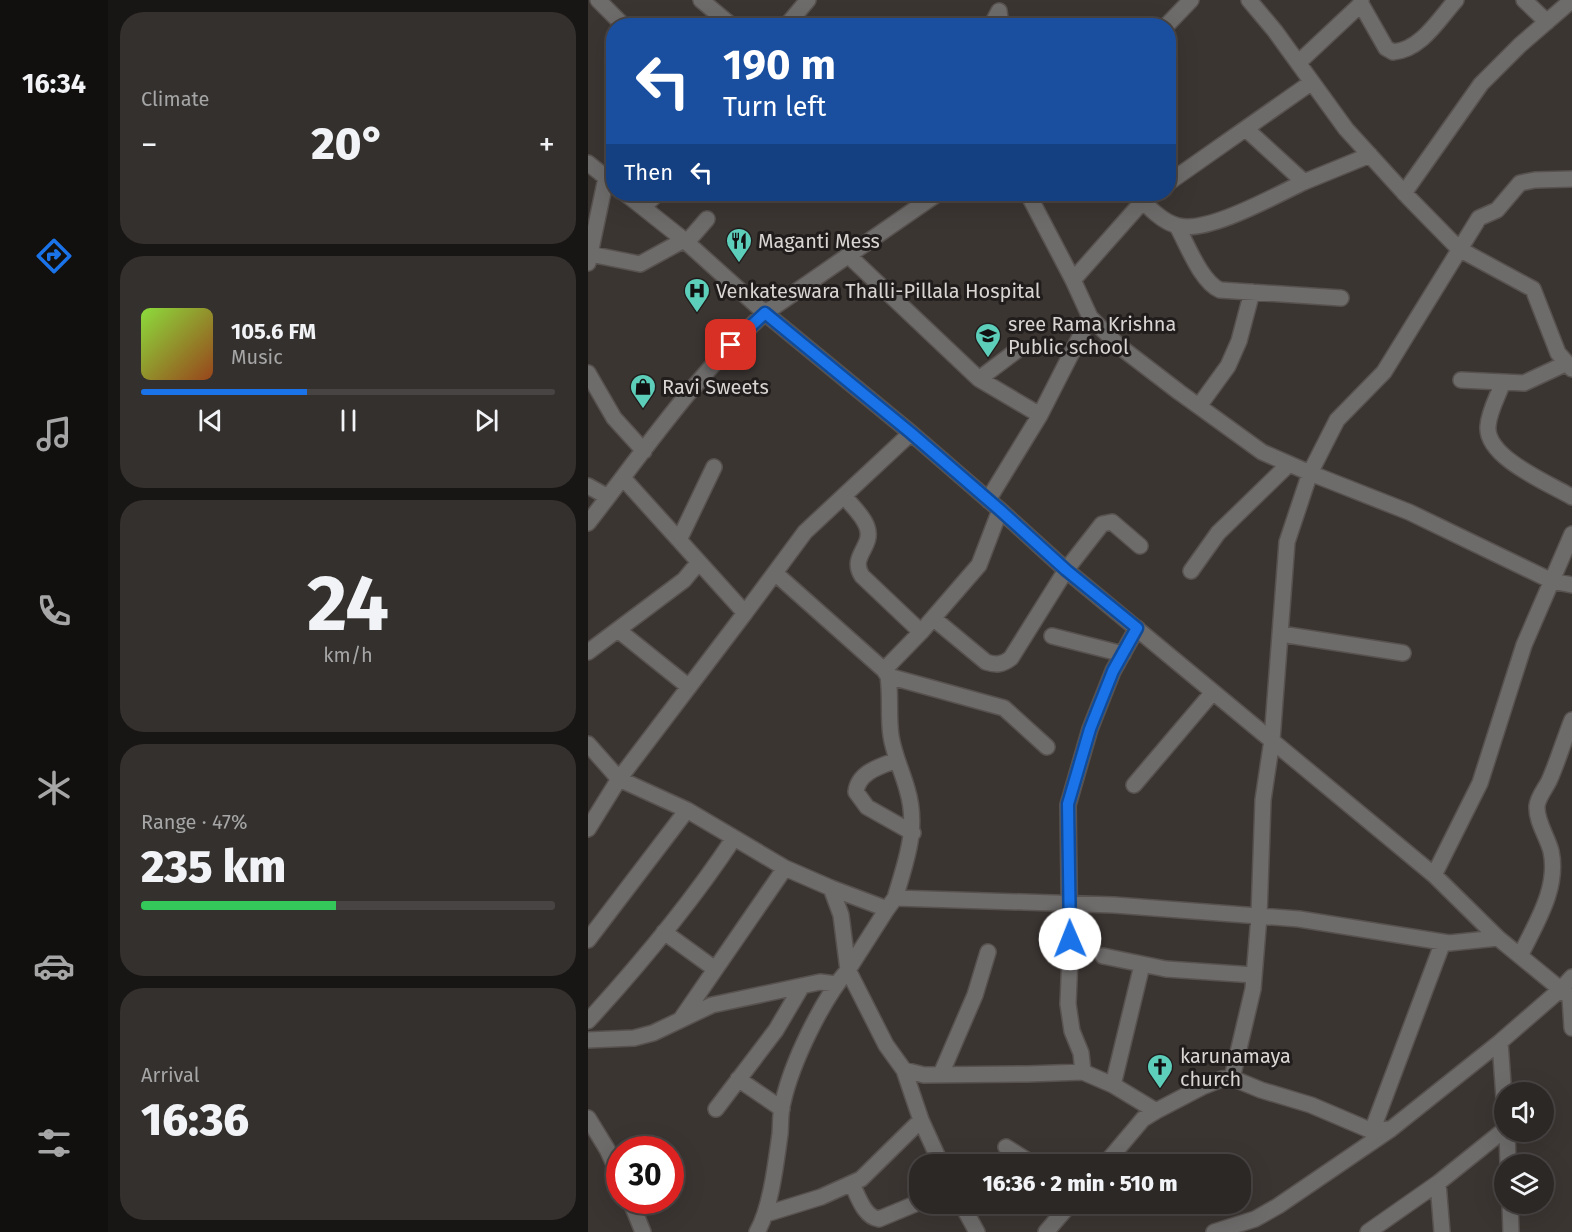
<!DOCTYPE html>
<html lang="en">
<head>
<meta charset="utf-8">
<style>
  body { margin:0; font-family:"Fira Sans",sans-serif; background:#34302e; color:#f1f3f6; height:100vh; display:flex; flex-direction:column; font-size:22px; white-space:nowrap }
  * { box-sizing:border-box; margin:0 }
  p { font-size:20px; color:#a6a6a7 }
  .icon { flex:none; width:33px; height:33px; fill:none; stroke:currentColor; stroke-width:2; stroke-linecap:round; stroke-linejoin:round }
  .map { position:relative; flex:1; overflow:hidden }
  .drawer { display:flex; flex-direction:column; gap:12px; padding:12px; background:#181615; width:480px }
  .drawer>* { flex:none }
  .guide { position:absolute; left:18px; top:18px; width:570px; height:183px; border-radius:24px; box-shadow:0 6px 24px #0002,0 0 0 2px #484443; background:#1a4fa0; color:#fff; overflow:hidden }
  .buttons { position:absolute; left:906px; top:1082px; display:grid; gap:12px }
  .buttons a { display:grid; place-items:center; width:60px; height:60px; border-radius:50%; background:#2c2826; box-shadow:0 6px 24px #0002,0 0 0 2px #484443; font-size:30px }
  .speed { position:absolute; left:18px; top:1136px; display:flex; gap:12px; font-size:30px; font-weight:700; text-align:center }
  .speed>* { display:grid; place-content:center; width:78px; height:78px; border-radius:50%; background:#2c2826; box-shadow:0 6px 24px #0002,0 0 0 2px #484443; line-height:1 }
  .speed .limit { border:9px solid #d22; background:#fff; color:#111 }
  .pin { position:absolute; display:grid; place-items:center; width:51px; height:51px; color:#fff; margin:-26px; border-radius:12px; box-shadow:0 3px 9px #0006 }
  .me { position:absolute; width:66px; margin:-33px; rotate:359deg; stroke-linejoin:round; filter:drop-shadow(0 0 4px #0008) }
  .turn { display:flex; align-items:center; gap:21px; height:126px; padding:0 18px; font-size:27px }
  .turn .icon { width:78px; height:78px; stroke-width:2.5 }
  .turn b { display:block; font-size:42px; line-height:51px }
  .then { display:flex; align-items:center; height:57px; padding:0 18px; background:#0003; gap:12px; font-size:22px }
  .big { font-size:45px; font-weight:800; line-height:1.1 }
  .drawer .tile { flex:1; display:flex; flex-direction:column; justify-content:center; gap:9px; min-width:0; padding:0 21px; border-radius:24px; background:#34302e }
  .drawer .dial { align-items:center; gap:0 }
  .dial b { font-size:78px; line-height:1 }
  .song { display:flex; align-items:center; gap:18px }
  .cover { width:72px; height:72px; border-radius:9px; background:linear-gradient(135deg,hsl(90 70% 55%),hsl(20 70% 35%)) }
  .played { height:6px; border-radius:3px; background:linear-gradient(90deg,#1a73e8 40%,#484443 40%) }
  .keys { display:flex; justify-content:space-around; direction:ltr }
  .heat { display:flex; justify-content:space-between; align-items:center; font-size:33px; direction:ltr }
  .charge { height:9px; border-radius:4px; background:linear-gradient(90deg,#34c759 47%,#484443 0) }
  .trip { position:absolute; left:321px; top:1154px; width:342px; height:60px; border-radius:24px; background:#2c2826; box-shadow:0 6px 24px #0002,0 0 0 2px #484443; font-weight:800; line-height:60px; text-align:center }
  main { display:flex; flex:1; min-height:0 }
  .tab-bar { display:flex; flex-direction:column; width:108px; justify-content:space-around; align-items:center; background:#12100f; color:#a6a6a7 }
  .tab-bar .icon { width:42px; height:42px }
  .tab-bar .current { color:#1a73e8 }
  .tab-bar b { font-size:27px; color:#f1f3f6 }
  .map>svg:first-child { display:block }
</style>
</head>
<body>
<main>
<nav class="tab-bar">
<b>16:34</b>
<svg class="icon current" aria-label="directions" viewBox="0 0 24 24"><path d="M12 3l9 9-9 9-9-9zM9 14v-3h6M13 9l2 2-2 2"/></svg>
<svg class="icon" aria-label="music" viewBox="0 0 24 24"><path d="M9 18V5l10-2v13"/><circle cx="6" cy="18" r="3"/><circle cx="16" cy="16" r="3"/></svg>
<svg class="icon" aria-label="phone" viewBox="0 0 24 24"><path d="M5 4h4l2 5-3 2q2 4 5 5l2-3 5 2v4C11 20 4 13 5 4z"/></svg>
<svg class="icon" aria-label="climate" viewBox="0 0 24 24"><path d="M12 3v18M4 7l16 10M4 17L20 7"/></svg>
<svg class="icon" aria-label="car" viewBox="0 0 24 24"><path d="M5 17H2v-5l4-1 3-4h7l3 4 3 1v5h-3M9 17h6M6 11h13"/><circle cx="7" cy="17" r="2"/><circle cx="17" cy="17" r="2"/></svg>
<svg class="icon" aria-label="filters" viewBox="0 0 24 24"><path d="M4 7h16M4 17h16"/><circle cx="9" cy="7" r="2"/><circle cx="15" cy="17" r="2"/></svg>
</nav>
<section class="drawer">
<div class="tile"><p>Climate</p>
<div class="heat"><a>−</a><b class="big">20°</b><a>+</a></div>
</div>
<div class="tile">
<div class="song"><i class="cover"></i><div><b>105.6 FM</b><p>Music</p></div></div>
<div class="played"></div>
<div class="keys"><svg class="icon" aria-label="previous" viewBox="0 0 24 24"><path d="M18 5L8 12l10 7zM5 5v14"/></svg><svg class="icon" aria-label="pause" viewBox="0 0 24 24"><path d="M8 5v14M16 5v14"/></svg><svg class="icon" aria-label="next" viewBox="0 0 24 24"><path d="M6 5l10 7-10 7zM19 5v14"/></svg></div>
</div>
<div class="tile dial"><b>24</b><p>km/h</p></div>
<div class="tile"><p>Range · 47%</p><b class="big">235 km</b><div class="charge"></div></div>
<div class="tile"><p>Arrival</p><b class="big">16:36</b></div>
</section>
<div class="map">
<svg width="984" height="1232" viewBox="0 0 984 1232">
  <rect width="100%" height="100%" fill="#3b3532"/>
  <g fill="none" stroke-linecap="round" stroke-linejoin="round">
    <defs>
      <path id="minor" d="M10,0L36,26
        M113,0L144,26
        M661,0L687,31L758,129L820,197L871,249L945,289L970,353L984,369
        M773,0V4L798,48L805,52C833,50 851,19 868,0
        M936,0L959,22
        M198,26L220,0
        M403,26L411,11L413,26
        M578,26L603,0
        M710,63L773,4
        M0,163L26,184
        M984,179L947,180L932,183L909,210L891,218L796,372L749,420L722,473L821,512L964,581L984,585
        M716,182L782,155
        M580,183L724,82
        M816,193L893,84L932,45L984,0
        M38,194L96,240L177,313L323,433L412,510L478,570L846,875L910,938L982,997L984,1028
        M440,194L485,280L502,317L531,346L591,392L674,452L722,473L699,542L684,740L675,800L671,916L665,989L644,1078
        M548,194C559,206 575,223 591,226C621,233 688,195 716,182L658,129
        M55,207L69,194
        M589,226C599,244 613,282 632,290L753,298
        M99,242L119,219
        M2,254L52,264L96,240
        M260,255L391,379L428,351
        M0,263L18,178
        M485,280L555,201L566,194
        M0,373L26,418L56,451
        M391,379L452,415
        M873,380L936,383L979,363
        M915,382C910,396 901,411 900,426C897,457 960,483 984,497
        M611,406L640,366L651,341L664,292
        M35,478L157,613L217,532L323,433
        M0,486L20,497
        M256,496C263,505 275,515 279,527C286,547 261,556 274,576L333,632
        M400,500L452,415L502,317
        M0,523C56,451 108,374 177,313L349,194
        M91,540L126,467
        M603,571L630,533L701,464
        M187,573L296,670L333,632L391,565L412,510
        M345,618L398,662C408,665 414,665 423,658L478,570L514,524L524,522L552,546
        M30,630L101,687
        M693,634L815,653
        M464,636L535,654
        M0,652L96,580L111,562
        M296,670L300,676C303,696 300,716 303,736C306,755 314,771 319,789C331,828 318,861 307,898L526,905L711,919L861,943L910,938
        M300,676L416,708L459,747
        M0,744L31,779L157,613
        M309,760C293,766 270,772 268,792L279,807L325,833
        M546,785L625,692
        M0,829L31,779L99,810L197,868L243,888L299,909L307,898
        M846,875L892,783L936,645L984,534
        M243,888L253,915L260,970L299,909
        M76,932L127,969
        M0,940L99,810
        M515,956L578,969L666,975
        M932,956C948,923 971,888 963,851C959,836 948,821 949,806C950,797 957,789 961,781C970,761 976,740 984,720
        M93,1019L197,868
        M0,1021C53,963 103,903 146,838
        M0,1040L46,1038L65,1033L124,1005L232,982L248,984
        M912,1042L916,1098
        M316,1070L333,1120L353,1164
        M495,1072L525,1085L568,1111L614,1087L634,1079L644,1078L673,1090L723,1105L784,1131L801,1129
        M353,1074L387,995L400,952
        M150,1079L194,1109
        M525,1085L554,965
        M128,1109L188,1030L214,986
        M0,1118L19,1149L32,1177
        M784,1131L855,942
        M919,1131L920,1164
        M418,1147L445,1164
        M517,1164L555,1119L568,1111
        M850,1183L854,1232
        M264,1184C270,1196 276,1217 291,1219L332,1202
        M42,1200L55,1232
        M373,1203L389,1232
        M922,1203L923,1232
        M178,1214L233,1197L273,1179L333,1120
        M169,1232C183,1208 188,1162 192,1134C193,1123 192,1112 195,1102C204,1062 234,1000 260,970L298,1045L316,1070L336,1075L439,1074L495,1072L493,1053L484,1031L480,1004L482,956L480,805L502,729L525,671L549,628
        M458,1232L483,1203
        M626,1232L667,1219L690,1206L803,1129L912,1042L973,989L984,977
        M780,1232L850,1183L916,1130"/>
    </defs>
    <use href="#minor" stroke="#57524f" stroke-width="18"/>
    <use href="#minor" stroke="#6e6b6b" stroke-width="15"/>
  </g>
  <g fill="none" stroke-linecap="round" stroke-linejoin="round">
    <defs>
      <path id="route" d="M143,345L177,313L323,433L412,510L478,570L549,628L525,671L502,729L480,804L482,939"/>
    </defs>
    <use href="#route" stroke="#114b97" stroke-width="15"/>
    <use href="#route" stroke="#1a73e8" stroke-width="10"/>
  </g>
  <defs>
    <symbol id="restaurant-pin" viewBox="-11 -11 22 30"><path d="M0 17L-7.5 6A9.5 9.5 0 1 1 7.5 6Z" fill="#5dceb9" stroke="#201d1c"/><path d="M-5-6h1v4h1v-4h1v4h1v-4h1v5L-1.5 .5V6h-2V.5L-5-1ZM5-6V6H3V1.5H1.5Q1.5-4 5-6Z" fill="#111"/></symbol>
    <symbol id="hospital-pin" viewBox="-11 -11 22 30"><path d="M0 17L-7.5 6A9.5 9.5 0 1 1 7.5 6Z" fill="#5dceb9" stroke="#201d1c"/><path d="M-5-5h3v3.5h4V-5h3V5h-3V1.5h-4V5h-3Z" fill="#111"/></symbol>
    <symbol id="school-pin" viewBox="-11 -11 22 30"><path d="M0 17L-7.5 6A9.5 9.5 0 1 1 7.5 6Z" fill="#5dceb9" stroke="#201d1c"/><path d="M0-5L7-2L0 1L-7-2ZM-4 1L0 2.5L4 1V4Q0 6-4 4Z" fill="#111"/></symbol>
    <symbol id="shop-pin" viewBox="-11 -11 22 30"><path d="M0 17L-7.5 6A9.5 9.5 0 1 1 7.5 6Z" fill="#5dceb9" stroke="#201d1c"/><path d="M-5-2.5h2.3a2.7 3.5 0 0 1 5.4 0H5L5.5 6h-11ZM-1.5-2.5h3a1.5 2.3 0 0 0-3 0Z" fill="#111"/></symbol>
    <symbol id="church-pin" viewBox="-11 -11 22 30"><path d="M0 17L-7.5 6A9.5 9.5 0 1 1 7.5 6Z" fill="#5dceb9" stroke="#201d1c"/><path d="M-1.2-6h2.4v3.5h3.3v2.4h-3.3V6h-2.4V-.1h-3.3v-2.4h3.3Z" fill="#111"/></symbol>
  </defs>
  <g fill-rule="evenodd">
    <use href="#restaurant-pin" x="136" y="226" width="30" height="40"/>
    <use href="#hospital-pin" x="94" y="276" width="30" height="40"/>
    <use href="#school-pin" x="385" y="321" width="30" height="40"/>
    <use href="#shop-pin" x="40" y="372" width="30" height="40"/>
    <use href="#church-pin" x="557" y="1052" width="30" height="40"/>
  </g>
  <g text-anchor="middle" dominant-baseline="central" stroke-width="6" stroke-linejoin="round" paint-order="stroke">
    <g font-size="20" fill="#d9d5d3" stroke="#201d1c" text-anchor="start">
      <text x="170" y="241">Maganti Mess</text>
      <text x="128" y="291">Venkateswara Thalli-Pillala Hospital</text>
      <text x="420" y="324">sree Rama Krishna<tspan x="420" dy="23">Public school</tspan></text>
      <text x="74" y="387">Ravi Sweets</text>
      <text x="592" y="1056">karunamaya<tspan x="592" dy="23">church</tspan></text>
    </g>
  </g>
</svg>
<div class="buttons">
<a><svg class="icon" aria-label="sound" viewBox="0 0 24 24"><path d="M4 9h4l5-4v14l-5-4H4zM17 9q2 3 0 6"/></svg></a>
<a><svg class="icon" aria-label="layers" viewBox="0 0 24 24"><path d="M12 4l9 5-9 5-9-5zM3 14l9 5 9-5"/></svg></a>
</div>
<div class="speed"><div class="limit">30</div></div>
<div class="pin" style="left:143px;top:345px;background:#d93025"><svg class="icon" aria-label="arrive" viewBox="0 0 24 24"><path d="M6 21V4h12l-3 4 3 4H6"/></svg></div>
<svg class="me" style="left:482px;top:939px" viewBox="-20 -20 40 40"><circle r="19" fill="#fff"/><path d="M0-13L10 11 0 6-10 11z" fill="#1a73e8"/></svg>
<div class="trip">16:36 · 2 min · 510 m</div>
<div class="guide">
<div class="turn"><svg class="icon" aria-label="left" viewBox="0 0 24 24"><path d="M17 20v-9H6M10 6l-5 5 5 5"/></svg><div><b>190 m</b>Turn left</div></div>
<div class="then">Then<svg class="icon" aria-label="left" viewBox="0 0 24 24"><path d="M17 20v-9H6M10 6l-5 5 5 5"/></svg></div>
</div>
</div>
</main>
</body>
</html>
